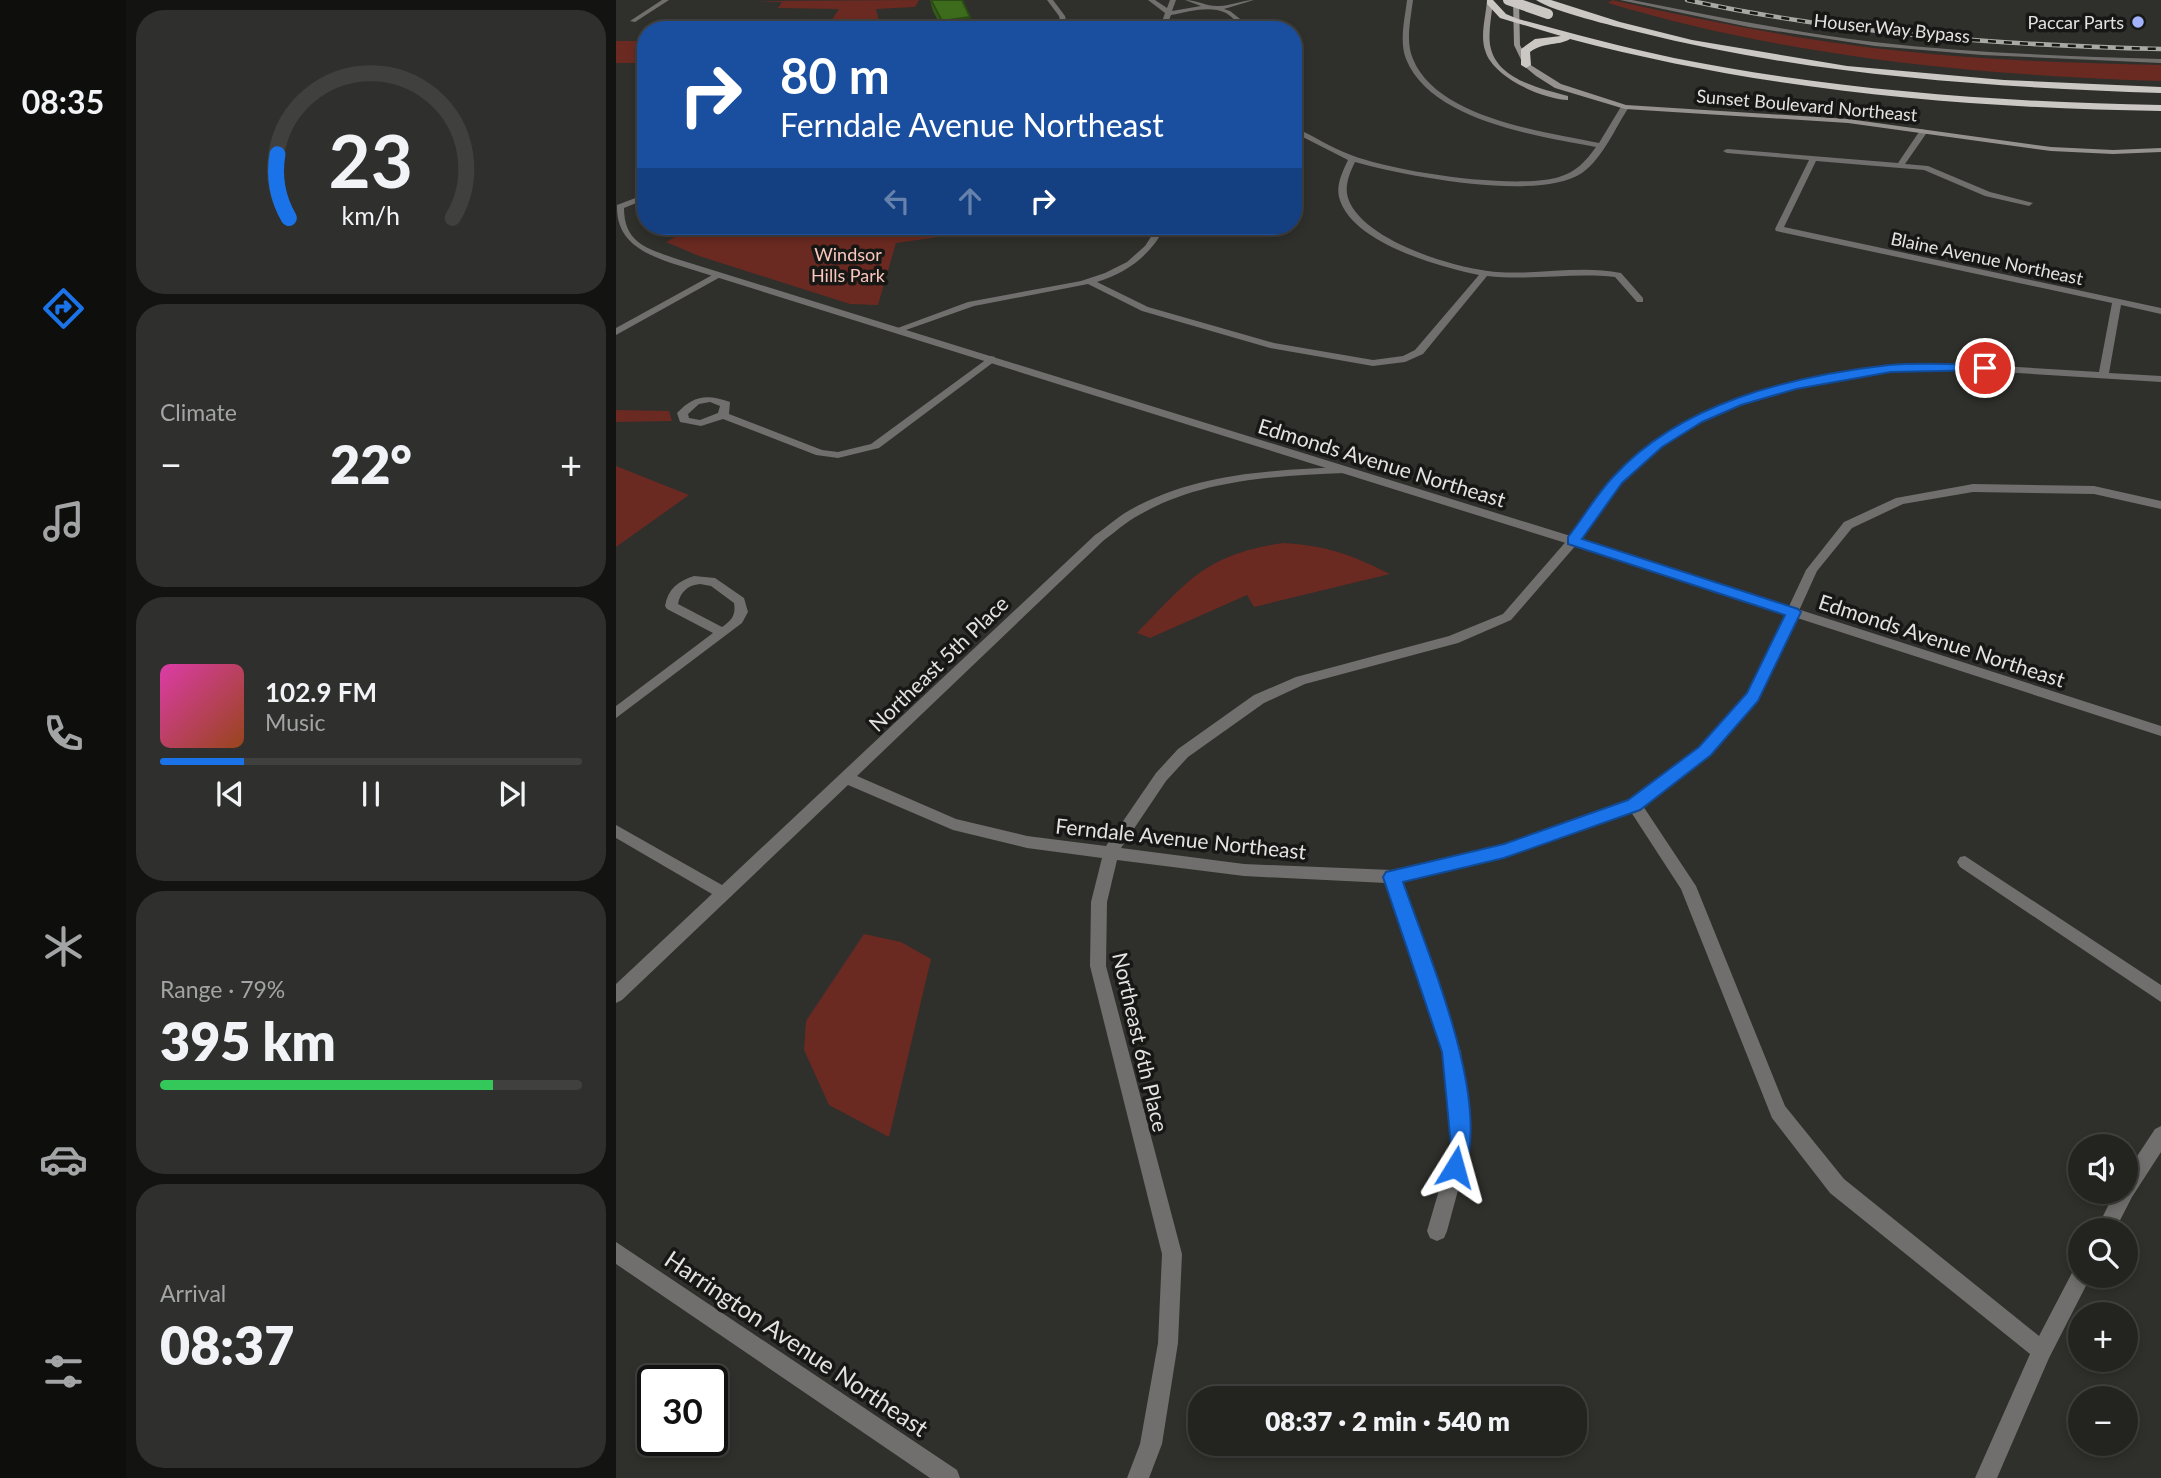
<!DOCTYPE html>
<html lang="en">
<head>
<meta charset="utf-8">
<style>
  body { margin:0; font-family:Lato,sans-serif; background:#2f2f2d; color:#f1f3f6; height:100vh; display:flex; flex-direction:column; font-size:26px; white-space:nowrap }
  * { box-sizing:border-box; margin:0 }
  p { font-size:23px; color:#a3a4a5 }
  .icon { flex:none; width:38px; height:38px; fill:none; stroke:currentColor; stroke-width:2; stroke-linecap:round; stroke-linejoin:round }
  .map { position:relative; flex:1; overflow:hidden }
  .side { display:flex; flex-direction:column; gap:10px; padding:10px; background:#131312; width:490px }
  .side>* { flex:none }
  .top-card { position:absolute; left:21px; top:21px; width:665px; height:214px; border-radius:28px; box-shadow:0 4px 10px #0003,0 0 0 2px #40403e; background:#1a4fa0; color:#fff; overflow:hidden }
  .fabs { position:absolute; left:1452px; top:1134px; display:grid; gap:14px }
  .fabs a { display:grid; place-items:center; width:70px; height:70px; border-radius:50%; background:#232320; box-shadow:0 4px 10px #0003,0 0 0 2px #40403e; font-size:35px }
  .speed { position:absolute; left:21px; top:1365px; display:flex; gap:14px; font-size:35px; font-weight:700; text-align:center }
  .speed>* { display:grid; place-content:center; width:91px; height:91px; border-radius:50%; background:#232320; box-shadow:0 4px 10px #0003,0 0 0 2px #40403e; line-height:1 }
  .speed .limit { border:4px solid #111; border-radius:10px; background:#fff; color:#111 }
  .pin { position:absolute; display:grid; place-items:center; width:60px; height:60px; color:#fff; margin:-30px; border:4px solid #fff; border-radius:50%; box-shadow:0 2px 7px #0007 }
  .me { position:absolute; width:77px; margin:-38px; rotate:8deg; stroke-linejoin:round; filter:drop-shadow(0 0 5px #0008) }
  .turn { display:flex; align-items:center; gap:24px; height:147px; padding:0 28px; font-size:32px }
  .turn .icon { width:91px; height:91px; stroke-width:2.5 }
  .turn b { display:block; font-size:49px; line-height:60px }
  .lanes { display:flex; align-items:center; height:66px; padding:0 28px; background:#0003; justify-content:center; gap:35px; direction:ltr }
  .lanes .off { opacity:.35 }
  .big { font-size:52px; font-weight:800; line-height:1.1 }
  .side .card { flex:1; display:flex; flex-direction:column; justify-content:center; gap:10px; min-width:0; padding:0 24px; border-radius:28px; background:#2f2f2d }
  .side .dial { align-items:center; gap:0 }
  .dial svg { height:182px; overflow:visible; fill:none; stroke:#40403e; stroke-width:7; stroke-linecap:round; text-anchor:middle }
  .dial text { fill:#f1f3f6; stroke:none }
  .song { display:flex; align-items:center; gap:21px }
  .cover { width:84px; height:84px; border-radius:10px; background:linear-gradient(135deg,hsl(320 70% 55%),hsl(20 70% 35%)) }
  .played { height:7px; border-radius:4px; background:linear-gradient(90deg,#1a73e8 20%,#40403e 20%) }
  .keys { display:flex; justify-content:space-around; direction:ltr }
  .heat { display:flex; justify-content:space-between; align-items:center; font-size:38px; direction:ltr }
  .charge { height:10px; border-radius:5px; background:linear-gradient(90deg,#34c759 79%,#40403e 0) }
  .trip { position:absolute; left:572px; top:1386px; width:399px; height:70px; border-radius:28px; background:#232320; box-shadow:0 4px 10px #0003,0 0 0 2px #40403e; font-weight:800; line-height:70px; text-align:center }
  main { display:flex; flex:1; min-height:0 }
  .tab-bar { display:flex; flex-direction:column; width:126px; justify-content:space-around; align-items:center; background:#0e0e0d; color:#a3a4a5 }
  .tab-bar .icon { width:49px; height:49px }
  .tab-bar .on { color:#1a73e8 }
  .tab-bar b { font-size:32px; color:#f1f3f6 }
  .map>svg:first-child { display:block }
</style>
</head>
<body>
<main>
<nav class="tab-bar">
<b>08:35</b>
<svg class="icon on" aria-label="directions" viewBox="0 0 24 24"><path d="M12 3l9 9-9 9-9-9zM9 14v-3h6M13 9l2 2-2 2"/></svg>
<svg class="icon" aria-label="music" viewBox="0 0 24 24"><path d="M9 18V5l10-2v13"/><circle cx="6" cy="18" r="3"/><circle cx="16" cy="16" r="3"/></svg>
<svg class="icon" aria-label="phone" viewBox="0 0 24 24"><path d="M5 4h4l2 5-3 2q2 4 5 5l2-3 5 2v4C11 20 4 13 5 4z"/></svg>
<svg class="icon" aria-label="climate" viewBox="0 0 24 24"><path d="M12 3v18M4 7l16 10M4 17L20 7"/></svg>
<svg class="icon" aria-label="car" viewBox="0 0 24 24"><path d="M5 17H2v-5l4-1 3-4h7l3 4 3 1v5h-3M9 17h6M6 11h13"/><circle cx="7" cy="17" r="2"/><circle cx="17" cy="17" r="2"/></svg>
<svg class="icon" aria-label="filters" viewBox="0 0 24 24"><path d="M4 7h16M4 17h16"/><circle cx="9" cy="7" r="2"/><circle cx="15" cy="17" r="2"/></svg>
</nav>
<section class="side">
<div class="card dial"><svg viewBox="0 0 100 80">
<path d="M14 69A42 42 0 1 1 86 69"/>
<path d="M14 69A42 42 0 0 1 9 41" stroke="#1a73e8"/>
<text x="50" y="56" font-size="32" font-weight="700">23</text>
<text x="50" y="72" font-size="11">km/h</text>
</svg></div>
<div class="card"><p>Climate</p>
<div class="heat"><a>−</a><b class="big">22°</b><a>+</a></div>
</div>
<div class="card">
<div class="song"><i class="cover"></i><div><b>102.9 FM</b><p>Music</p></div></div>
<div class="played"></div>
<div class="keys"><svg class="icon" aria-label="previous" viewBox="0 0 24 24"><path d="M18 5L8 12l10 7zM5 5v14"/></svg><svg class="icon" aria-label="pause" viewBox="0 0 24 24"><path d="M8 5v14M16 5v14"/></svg><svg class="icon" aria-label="next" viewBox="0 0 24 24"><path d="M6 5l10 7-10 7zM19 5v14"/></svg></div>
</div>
<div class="card"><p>Range · 79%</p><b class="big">395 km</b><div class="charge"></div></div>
<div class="card"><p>Arrival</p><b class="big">08:37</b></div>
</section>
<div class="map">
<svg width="1545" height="1478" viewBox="0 0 1545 1478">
  <rect width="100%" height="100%" fill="#2f2f2b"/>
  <path fill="#6a2a21" d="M303,0L299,7L260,9L265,30H209L223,9L162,8L166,2L142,1Z
    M996,0C1077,18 1159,35 1242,46C1343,59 1444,63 1545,65V81C1358,75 1172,57 992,3Z
    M0,41H30V63H0Z
    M80,226H401L280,243L262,305L234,304L83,256L50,242Z
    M0,410L53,411L56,421L0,422Z
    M0,466L73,495L0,547Z
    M667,543C712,546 734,554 774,574L638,607L631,595L534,638L521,633C573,580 589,555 667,543Z
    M248,934L285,942L315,959L273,1137L213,1105L188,1050L190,1021Z"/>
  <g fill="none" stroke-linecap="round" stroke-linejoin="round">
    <path fill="#706f6d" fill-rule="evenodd" d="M46,0H53L19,22L14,21Z
      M532,0H539L551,8L554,0H560L556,11L585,6L569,0C581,0 592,7 603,6C615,6 626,0 638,0L608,9L614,11L638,30C625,30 620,19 610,13C593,5 573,12 555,15L549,30H543L549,13Z
      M791,0H797C795,18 789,41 797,59C821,118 928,132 983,143L1006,105L1013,107C999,128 987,158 966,173C923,202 788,176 739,162C734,172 728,186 732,198C746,241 841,269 881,272C923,275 964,265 1005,273L1027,298V302H1021L999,277C957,272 914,281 871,276L807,354L789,362L757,366L654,348L526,311L472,284L358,306L287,331L279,329L352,302L465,281L489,273L511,262L529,246L542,226H550C534,255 513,272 481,282L532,307L658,343L757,360L787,356L799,350L863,275C823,267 734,242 723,197C720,184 727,171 732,160L677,132V127C697,135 715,148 735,155C778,172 900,190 943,177C960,172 970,161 980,147C922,136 815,121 790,59C783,41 789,18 791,0Z
      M1305,129L1312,131L1289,164L1312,166L1374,192L1417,203L1413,206L1369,196L1308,170L1200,161L1168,227L1545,308V314L1505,305L1493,373L1545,376V382L1369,371H1274L1180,388L1125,404L1086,421L1045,447L1005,482L961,544L895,620L842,643L689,684L648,703L572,757L550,781L505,848L628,864L776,870L888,845L1013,801L1084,747L1132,694L1190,570L1228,522L1280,498L1357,484L1478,486L1545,501V509L1478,494L1357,492L1287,504L1236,528L1201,571L1142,701L1094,755L1027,806L1080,886L1169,1106L1228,1179L1423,1336L1458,1269L1465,1266V1276H1475L1433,1358L1381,1478H1359L1414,1354L1214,1193L1156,1118L1065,889L1015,812L888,857L785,881L845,1052L854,1146L831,1231L828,1238L821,1241L814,1238L811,1231L836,1146L827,1052L770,883L628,876L501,860L491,902L490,966L566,1254L562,1343L546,1444L533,1478H511L524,1444L542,1343L546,1254L474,966L475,902L486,858L411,848L337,830L232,785L6,1000L0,1003V984L96,894L0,838V825L106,885L479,535C491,527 501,517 514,510C579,473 656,470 729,467L735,470L729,473C659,476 585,479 523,515C510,522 499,532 487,541L241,776L340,819L411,836L490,846L540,773L562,749L638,695L680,677L833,636L887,614L953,538L997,478L1037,443L1078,417L1117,400L1175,383L1274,365H1369L1483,372L1496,303L1160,231L1159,229L1193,160L1111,153L1107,151L1111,149L1282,163Z
      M100,273L108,275L0,335V328Z
      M375,356L379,357V361L263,448L222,458L200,455L107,419L85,426L64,422L61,413C78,395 91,394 114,402L113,414L206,450L222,452L255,444ZM94,402L104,406L102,413L84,420L73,418L72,414L83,404Z
      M78,576L99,578L128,598L132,612L126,623L0,718V706L97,633L51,609L49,606C52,589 62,581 78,576ZM84,584L95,586L118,603C120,615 116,620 106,627L62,604C64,592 72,585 84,584Z
      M1349,856L1545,985V1002L1344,867L1341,862L1344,857Z
      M1545,1126V1152L1516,1197L1499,1230H1480L1499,1192H1510V1173L1539,1129Z
      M0,1242L341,1470L344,1478H314L0,1264Z"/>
    <path fill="#706f6d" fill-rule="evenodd" d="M431,0H437L449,16L452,30H446L443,16Z
      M1004,0H1016C1096,16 1177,32 1258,42C1353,53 1449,56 1545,59V63L1366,55L1259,46L1133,27Z
      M30,194V199L8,208C8,244 33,249 61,259L961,538L1545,726V736L953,544L55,263C27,253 0,241 1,205Z"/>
    <path fill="#959290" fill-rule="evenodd" d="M871,0H877C876,16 871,34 875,49C883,80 926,89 952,96V100C926,99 876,77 869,50C864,35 870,16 871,0Z
      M897,0H903L904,45L913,64L945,84L1010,105L1232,119L1435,147L1497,150L1545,148V152L1497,154L1435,151L1232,123L1009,109L939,88L920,76L908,66L898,45Z"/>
    <path fill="#cbc7c3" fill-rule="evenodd" d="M871,0H877L890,14L902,19C954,33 1005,47 1058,58C1218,90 1381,102 1545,105V111C1345,108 1147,90 954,39C943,46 930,41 914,52L915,65L910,68L905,65V49L919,39L945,36L884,18L871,4Z
      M920,0H935L1004,22L1076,40L1231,66L1388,80L1545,87V93C1368,87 1194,75 1022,32C998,26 938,12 920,0Z"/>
    <defs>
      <path id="rail" d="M1071,0C1228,34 1385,45 1545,49"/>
    </defs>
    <use href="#rail" stroke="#a8a8a5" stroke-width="4.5"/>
    <use href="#rail" stroke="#171715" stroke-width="2.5" stroke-dasharray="8" stroke-linecap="butt"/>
    <path stroke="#cbc7c3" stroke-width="10" d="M892,0L932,14"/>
  </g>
  <path fill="#345d19" d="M314,0H346L357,30H327L317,11Z"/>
  <path fill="#2b4c14" d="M354,17L357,30H329L326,21Z"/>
  <path fill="#3d6c1d" stroke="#2b4c14" stroke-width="2" d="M315,0H346L354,17L326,21Z"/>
  <path fill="#1a73e8" stroke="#114b97" stroke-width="2" d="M1369,364L1373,365V370L1275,372L1180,389L1125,405L1086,422L1046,447L1006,483L966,539L1182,609L1185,612L1142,701L1095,755L1024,810L888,858L787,882C812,955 877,1102 847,1175L839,1178L832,1175L829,1167L835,1146L826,1052L767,877L770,872L888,844L1012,800L1083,747L1131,693L1169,615L952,544V537C967,518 980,495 997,477C1065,402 1176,376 1273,365C1304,362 1338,365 1369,364Z"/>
  <circle fill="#a2b2fd" stroke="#171715" stroke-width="2.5" cx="1522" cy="22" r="7"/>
  <g text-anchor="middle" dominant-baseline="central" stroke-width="7" stroke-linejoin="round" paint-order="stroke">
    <g font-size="18" fill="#e4e3e1" stroke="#171715" text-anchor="end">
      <text x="1508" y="22">Paccar Parts</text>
    </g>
    <g font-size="18" fill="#e4e3e1" stroke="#171715">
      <text transform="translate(1276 28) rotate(6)">Houser Way Bypass</text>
      <text transform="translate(1191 105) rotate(5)">Sunset Boulevard Northeast</text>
      <text transform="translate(1371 258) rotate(12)">Blaine Avenue Northeast</text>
    </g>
    <g font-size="18" fill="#fac7bd" stroke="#171715">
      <text x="232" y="254">Windsor<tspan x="232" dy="21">Hills Park</tspan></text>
    </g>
    <g font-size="21" fill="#e4e3e1" stroke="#171715">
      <text transform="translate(766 462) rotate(17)">Edmonds Avenue Northeast</text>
      <text transform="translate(1326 640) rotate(18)">Edmonds Avenue Northeast</text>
      <text transform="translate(322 663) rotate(-44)">Northeast 5th Place</text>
      <text transform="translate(565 838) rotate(6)">Ferndale Avenue Northeast</text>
      <text transform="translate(525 1042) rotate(77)">Northeast 6th Place</text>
    </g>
    <g font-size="24" fill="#e4e3e1" stroke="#171715">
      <text transform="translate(181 1343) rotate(34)">Harrington Avenue Northeast</text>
    </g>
  </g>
</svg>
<div class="fabs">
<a><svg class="icon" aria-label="sound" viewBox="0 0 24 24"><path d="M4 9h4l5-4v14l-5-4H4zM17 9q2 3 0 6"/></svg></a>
<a><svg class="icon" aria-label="search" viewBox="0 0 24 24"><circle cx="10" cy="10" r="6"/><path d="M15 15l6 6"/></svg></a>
<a>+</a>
<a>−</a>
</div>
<div class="speed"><div class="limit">30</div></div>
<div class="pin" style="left:1369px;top:368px;background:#d93025"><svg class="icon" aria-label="arrive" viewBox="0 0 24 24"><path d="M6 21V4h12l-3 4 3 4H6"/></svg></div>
<svg class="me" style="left:839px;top:1167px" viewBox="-20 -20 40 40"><path d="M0-17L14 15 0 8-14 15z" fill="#1a73e8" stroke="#fff" stroke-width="4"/></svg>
<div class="trip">08:37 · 2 min · 540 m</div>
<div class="top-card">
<div class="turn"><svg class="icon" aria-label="right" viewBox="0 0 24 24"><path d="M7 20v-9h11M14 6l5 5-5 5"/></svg><div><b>80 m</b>Ferndale Avenue Northeast</div></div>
<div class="lanes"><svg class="icon off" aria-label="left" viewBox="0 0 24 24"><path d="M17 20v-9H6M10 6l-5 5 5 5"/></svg><svg class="icon off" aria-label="ahead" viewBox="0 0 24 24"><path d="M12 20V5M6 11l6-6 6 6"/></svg><svg class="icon" aria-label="right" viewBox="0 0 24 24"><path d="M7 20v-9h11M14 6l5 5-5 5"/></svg></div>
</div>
</div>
</main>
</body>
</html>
